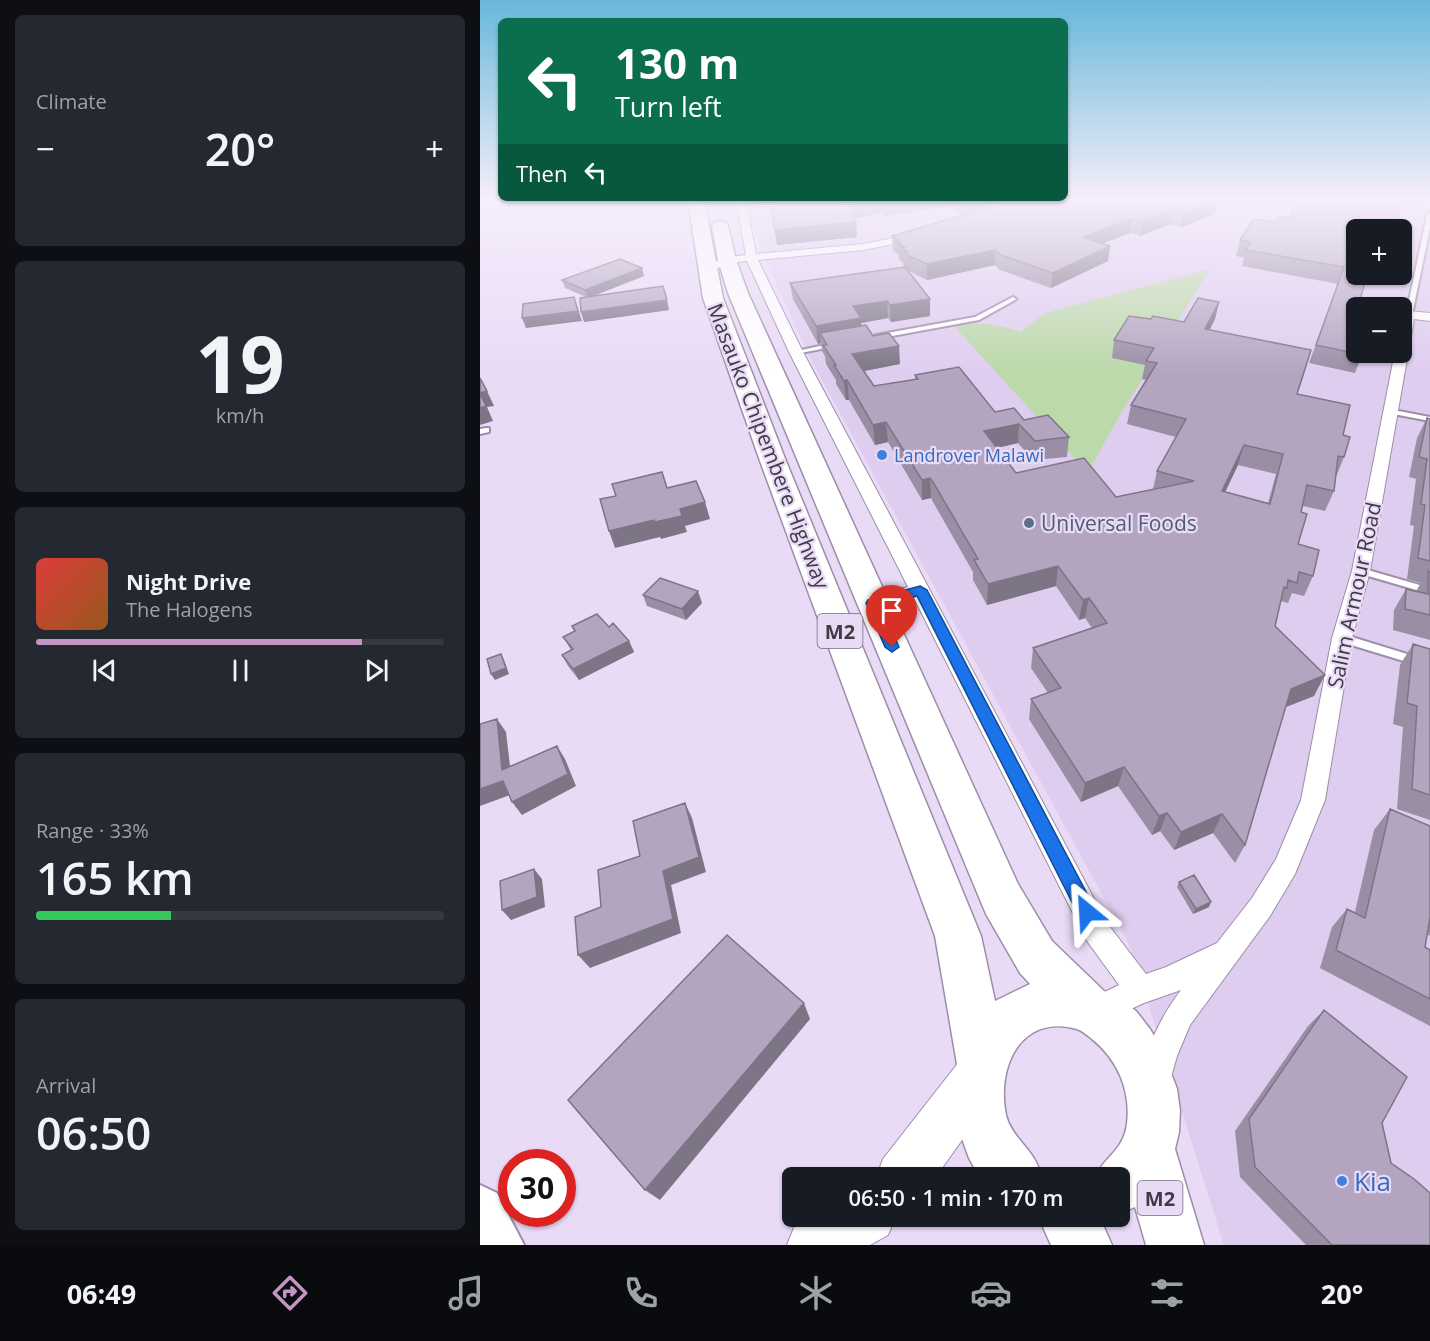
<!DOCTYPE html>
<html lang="en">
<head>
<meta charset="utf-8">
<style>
  body { margin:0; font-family:"Open Sans",sans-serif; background:#242831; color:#f1f3f6; height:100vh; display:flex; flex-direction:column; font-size:22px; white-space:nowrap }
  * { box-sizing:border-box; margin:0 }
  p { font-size:20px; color:#9ea1a6 }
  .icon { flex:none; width:33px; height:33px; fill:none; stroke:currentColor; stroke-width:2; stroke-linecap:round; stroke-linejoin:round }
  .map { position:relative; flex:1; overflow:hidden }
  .details { display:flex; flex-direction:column; gap:15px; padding:15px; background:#0d0f14; width:480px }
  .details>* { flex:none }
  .banner { position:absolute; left:18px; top:18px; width:570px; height:183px; border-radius:9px; box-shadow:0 2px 4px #0004; background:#0b6e4f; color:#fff; overflow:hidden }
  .fabs { position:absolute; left:866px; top:219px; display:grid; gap:12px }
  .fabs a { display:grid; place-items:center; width:66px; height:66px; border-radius:9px; background:#171b24; box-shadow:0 2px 4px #0004; font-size:30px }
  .speed { position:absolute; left:18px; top:1149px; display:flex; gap:12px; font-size:30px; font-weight:700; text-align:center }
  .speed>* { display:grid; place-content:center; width:78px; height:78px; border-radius:50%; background:#171b24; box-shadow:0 2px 4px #0004; line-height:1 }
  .speed .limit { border:9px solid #d22; background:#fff; color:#111 }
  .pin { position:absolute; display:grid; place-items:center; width:51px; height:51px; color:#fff; margin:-62px -26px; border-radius:50% 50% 50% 0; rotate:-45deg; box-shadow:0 0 6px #0007 }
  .pin .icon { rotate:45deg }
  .me { position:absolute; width:66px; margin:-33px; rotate:333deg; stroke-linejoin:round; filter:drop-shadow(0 0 4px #0008) }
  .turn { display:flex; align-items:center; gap:21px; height:126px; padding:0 18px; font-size:27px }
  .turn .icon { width:78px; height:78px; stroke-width:2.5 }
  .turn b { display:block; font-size:42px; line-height:51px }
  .then { display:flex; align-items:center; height:57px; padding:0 18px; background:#0003; gap:12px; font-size:22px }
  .big { font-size:45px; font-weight:600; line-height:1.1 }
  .details .card { flex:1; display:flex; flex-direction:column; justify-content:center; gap:9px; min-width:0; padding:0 21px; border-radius:9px; background:#242831 }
  .details .dial { align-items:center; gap:0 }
  .dial b { font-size:78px; line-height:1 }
  .song { display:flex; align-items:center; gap:18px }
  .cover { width:72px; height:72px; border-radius:9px; background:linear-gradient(135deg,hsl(0 70% 55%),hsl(30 70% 35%)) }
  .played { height:6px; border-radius:3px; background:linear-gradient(90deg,#c494c3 80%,#363941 80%) }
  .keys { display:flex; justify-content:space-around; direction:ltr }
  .heat { display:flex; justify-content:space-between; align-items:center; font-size:33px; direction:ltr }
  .charge { height:9px; border-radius:4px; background:linear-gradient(90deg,#34c759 33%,#363941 0) }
  .trip { position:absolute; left:302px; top:1167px; width:348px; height:60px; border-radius:9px; background:#171b24; box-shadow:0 2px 4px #0004; font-weight:600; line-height:60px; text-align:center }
  .tabs { display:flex; height:96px; justify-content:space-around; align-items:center; background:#090b0e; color:#9ea1a6 }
  .tabs .icon { width:42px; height:42px }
  .tabs .active { color:#c494c3 }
  .tabs b { font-size:27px; color:#f1f3f6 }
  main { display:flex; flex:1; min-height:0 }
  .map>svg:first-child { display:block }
</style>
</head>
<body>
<main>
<section class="details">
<div class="card"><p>Climate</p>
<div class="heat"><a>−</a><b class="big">20°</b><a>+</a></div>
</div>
<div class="card dial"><b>19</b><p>km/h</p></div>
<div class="card">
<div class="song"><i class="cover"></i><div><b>Night Drive</b><p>The Halogens</p></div></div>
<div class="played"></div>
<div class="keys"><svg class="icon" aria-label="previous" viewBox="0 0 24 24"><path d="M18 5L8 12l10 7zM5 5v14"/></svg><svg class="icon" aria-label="pause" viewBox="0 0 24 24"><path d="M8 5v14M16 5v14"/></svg><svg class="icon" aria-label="next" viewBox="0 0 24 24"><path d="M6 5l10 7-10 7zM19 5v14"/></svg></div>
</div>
<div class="card"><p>Range · 33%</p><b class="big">165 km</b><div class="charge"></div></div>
<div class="card"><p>Arrival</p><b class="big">06:50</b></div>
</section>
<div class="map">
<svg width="950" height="1245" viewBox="0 0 950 1245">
  <rect width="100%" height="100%" fill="#e9daf6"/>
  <path fill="#dfcdef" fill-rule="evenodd" d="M267,200H950V1245H744L650,946L331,360L281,250ZM876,230H921V274H876ZM876,308H921V352H876Z"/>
  <path fill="#bbd9a9" d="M730,269L634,425L608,473L475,327C497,321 518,324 540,332L565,313Z"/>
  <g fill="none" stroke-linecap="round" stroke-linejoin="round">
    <defs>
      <path id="lane" d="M950,213V228L932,315L929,317L926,315L947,215Z
        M533,297L536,299L535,300L499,320L396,339L393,337L396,335L495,317Z
        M354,343L356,344V346L316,354L312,352Z
        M908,409L950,417V421L908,413Z
        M6,428H9V432L0,434V429Z
        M881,568L950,588V594L878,573L876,571Z
        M862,634L950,661V669L858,641L857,638Z"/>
      <path id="street" d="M7,200H18L0,212V205Z
        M256,200H266L276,254L383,244L439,233L444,236L439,239L383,250L278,260L323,352L627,923L666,974L686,967L737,943L772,898L796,859L821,800L852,638L872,571L915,352H921L923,315L929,311L950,313V321L934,319L890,571L872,638L845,800L815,874L790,916L710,1025L697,1056L688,1088L677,1092L666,1088C655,1061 685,1011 701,990L664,1003L618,1024L608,1020L604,1010L608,1000L639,985L607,941L434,598L393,610L386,608L383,603L386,598L428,587L309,352L267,261L249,263L227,273L221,270L243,258L266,255Z"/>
      <path id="secondary" d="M0,1185L17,1193L44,1245H0Z"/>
      <path id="primary" d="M499,1050L516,1058L524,1075L516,1092L455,1178H396L403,1159L482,1058Z
        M332,1216H416L408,1235L390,1245H307L315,1225Z"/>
      <path id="highway" d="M208,200H224L243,298L306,461L501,936L515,1001L550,984L540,973L506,914L248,293L238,260L232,226L234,222H246L248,226L256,260L268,293L538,884L572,941L624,991L638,998L656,1011L670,1029L682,1049L697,1089L700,1111L699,1132L695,1149L724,1245H666L655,1207L639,1214V1178H615C624,1156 643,1152 647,1124C651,1091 638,1060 612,1039C608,1036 603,1031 597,1029C541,1013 516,1067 526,1115C530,1132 544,1143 553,1157C557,1163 560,1171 563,1178H500L489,1158L473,1114L472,1095L477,1064L455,936L280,461L223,298Z
        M558,1216H619L632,1245H571Z"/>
    </defs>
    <use href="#lane" stroke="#9b8ea7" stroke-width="4"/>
    <use href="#street" stroke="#9b8ea7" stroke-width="2"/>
    <use href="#secondary" stroke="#9b8ea7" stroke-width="4"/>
    <use href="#primary" stroke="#9b8ea7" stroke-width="2"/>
    <use href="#highway" stroke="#9b8ea7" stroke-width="3"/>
    <use href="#lane" fill="#fff" fill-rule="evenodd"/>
    <use href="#street" fill="#fff" fill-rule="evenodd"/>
    <use href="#secondary" fill="#fff" fill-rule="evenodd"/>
    <use href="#primary" fill="#fff" fill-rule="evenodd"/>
    <use href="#highway" fill="#fff" fill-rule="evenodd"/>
  </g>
  <path fill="#9a8ea5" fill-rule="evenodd" d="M289,200H738L735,214L701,227L691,224L660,236L650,233L623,243L630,246L628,261L571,288L520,270L515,265L447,280L427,270L450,316L411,322L408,318L381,323L382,326L393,336L420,364L384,371L394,386L435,379V375L515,412L544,420L589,437L587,457L553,460L538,443L517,448L536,473L636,497L673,489L677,471L696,437L647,424L651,405L666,380L662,379L665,365L632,358L634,340L671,319L704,322L739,302L735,319L729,330L817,394L863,435L864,457L856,477L854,491L845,511L823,506L821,512L818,544L833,576L824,596L812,593L808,603L801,601L795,626L834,696L805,707L765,845L755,863L733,833L694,850L680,831L672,835L638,786L601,802L549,719L551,699L568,693L551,668L553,648L612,628L605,618L599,620L576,586L507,605L493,580V572L453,502L451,498L442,500L408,442L395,445L369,400H366L356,384V380L346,364L345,356L342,351L341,343L338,344L313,299L310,283L424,267L422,261L419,260L418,254L413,251L412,236L485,215L465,207L404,216L400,213L374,218L376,222L377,237L297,245ZM758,465L796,474L788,503L745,492Z
    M796,222L876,274H902L899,283L885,281L875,319L883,352L875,373L829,363L858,284L762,266L764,258L756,256L760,240Z
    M164,276L113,296L189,310L104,322L106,297L85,288L82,280Z
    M947,418L950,419V640L913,630L914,610L926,589L936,591L941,583L927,579L934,526L930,525L936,479L929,477L937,438Z
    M163,595L222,603L206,620L167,606Z
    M92,626L129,627L149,641L154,652L99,680L88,666L82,655L91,650L83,637L94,631Z
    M933,644L950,649V820L917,809L923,727L913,724L920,665Z
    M910,809L950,826V936L947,934L945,947L950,950V1026L840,968L852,927L867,909L875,912L894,830Z
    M699,882L729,907L713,914L697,887Z
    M844,1010L902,1123L911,1163L950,1245H826L760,1177L755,1131L828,1026Z"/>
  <path fill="#7d7486" d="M391,200H400V213L369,219L367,205Z
    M409,200H465V207L404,216L403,201Z
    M488,200H537L507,208L502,206V211L486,215L487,201Z
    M736,200H738L735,214L701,227L704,213Z
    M694,209L691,224L660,236L662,221Z
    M653,218L650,233L601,252L603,237Z
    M376,222L377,237L297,245L295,230Z
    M630,246L628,261L571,288L573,273Z
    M515,250V265L447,280V264Z
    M162,268L164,276L108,298L105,290Z
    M94,297L102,321L46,328L42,318Z
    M450,299V316L411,322L410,305Z
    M187,300L189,310L104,322L101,312Z
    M407,301L408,318L381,323L382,335L340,333L341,343L338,344L336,326L373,306Z
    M739,302L735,319L721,347L725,329Z
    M419,346L420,364L374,373L372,354Z
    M367,380L369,400H366L364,381Z
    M7,391L14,406L7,407L13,421L0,425V393Z
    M406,422L408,442L395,445L393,425Z
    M539,424L538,443L503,451L504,431Z
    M764,445L758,465L736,511L742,491Z
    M450,478L451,498L442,500V480Z
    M225,502L230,519L205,526L207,532L181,539L180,537L135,548L129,531L200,509Z
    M578,566L576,586L507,605L508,584Z
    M218,591L222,603L206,620L202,609Z
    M609,598L605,618L599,620L603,600Z
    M149,641L154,652L99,680L93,669Z
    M21,654L24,660L29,674L15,680L11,674Z
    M845,675L834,696L801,709L811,689Z
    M17,719L26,732L32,783L22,770Z
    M77,746L85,759L96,786L42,815L32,802Z
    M644,767L638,786L601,802L605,783Z
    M23,781L33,794L0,806V789Z
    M205,803L212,818L226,872L191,885L201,933L110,968L98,955L183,871Z
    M687,813L680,831L672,835L679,816Z
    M742,814L733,833L694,850L701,832Z
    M54,869L62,879L65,907L31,920L22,910Z
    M731,902L729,907L713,914L716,909Z
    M324,1003L330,1019L180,1200L165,1190Z"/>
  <path fill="#b3a5c0" stroke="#7d7486" stroke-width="1.5" fill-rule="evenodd" d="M290,200H391L367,205L376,222L295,230Z
    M522,200H736L704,213L694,209L662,221L653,218L603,237L630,246L573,273L521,255L515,250L447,264L423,253L428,252L422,248L425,247L418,245L421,244L417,242L420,241L412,236L507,208L502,206Z
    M819,200H922L915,230H876V274H887L878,308H876L875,319L876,352H883V355L836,345L864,267L766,250L771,242L760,240L774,219L796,222L799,216L809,218Z
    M140,259L162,268L105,290L82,280Z
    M425,267L450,299L410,305L407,301L373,306L381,318L336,326L310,283Z
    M183,286L187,300L101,312L100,298Z
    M94,297L98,311L42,318L43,304Z
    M718,298L739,302L725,329L831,350L817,394L870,405L863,435L870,437L864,457L858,456L854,491L827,485L821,512L827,514L818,544L839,550L833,576L819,572L817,583L808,580L807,588L804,587L795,626L845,675L811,689L765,845L742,814L701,832L687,813L679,816L644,767L605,783L551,699L581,688L553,648L627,623L609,598L603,600L578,566L508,584L494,560L498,559L453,482L450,478L442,480L406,422L393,425L367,380L364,381L354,365H356L343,345H347L340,333L386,325L393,336L409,333L419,346L372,354L394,386L438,379L435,375L479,367L515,412L534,408L544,420L568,415L589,437L555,441L539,424L504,431L536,473L604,458L636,497L714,481L677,471L706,419L651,405L677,363L666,361L674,348L634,340L649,316L671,319L673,316L704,322ZM764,445L803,454L790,504L742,491Z
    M0,378L7,391L0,393L6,406L0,408Z
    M947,418L950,419V561L938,558L945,505L941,504L947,459L939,457Z
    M182,472L187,488L216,481L225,502L200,509L202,516L175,522L174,520L129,531L120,499L136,496L132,484Z
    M948,571L950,572V615L925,609L926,589L948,594Z
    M180,578L218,591L202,609L163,595Z
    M117,614L129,627L133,623L149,641L93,669L82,655L93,649L83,637L95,631L92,626Z
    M933,644L950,649V795L932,789L937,706L927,703Z
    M21,654L26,668L11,674L7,659Z
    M17,719L22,770L77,746L88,774L32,802L23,781L0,789V724Z
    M205,803L219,857L183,871L193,919L98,955L95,917L121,907L118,870L160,856L153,821Z
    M910,809L950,826V918L945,947L950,950V999L856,950L867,909L885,918Z
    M54,869L57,897L22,910L20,881Z
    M714,875L731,902L716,909L699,882Z
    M247,935L324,1003L165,1190L88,1100Z
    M844,1010L927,1077L902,1123L911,1163L934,1179L950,1193V1245H852L775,1167L769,1119Z"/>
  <linearGradient id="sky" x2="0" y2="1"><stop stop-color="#68b8d9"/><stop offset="0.53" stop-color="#f5eefb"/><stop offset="1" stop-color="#f5eefb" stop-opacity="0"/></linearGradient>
  <rect width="950" height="375" fill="url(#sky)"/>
  <path fill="#1a73e8" stroke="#114b97" stroke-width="1.5" d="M440,586L447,590L613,905L616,912L613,918L607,921L600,918L437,596L401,606L419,647L412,652L405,647L386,603L388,600Z"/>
  <g fill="#3f7fe0" stroke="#e9daf6" stroke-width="2">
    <circle cx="402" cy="455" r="6"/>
    <circle cx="862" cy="1181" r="6"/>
  </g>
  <circle fill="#5c6f8a" stroke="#e9daf6" stroke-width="2" cx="549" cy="523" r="6"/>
  <g text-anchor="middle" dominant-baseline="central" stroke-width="4.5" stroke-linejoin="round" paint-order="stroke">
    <g font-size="18" fill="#366cbe" stroke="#e9daf6" text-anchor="start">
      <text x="414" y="455">Landrover Malawi</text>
    </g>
    <g fill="#e9daf6" stroke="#736a7a" stroke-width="1.5">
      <rect x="337.5" y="614" width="45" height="34" rx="4.5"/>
      <rect x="657.5" y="1181" width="45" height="34" rx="4.5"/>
    </g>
    <g font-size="20" font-weight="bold" fill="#403a45">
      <text x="360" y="631">M2</text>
      <text x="680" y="1198">M2</text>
    </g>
    <g font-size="21" fill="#403a45" stroke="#e9daf6">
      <text transform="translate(289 446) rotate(69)">Masauko Chipembere Highway</text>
      <text transform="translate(874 595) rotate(-78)">Salim Armour Road</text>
    </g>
    <g font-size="21" fill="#4e5e75" stroke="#e9daf6" text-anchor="start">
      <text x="561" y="523">Universal Foods</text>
    </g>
    <g font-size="26" fill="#366cbe" stroke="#e9daf6" text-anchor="start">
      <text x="874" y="1181">Kia</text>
    </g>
  </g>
</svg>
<div class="fabs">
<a>+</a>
<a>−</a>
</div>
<div class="speed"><div class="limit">30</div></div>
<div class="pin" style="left:412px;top:647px;background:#d93025"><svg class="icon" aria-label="arrive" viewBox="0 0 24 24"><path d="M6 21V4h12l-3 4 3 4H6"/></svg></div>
<svg class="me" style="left:607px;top:912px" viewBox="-20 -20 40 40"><path d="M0-17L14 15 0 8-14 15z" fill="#1a73e8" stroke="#fff" stroke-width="4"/></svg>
<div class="trip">06:50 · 1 min · 170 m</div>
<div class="banner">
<div class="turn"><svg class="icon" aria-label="left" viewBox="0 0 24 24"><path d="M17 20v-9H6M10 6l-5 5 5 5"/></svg><div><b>130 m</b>Turn left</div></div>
<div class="then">Then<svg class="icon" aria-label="left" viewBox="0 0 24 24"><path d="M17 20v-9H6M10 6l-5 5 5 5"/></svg></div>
</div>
</div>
</main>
<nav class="tabs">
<b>06:49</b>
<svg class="icon active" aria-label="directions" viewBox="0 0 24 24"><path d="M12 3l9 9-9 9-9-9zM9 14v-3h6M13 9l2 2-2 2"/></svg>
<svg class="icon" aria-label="music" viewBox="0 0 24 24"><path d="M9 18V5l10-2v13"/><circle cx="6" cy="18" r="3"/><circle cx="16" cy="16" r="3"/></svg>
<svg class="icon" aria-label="phone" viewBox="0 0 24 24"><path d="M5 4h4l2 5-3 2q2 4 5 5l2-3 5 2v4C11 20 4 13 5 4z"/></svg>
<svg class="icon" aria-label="climate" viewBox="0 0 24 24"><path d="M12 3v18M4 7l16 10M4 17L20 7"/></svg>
<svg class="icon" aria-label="car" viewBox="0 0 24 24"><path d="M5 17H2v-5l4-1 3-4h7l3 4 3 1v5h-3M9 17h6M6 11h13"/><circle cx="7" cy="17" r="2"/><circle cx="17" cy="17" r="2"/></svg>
<svg class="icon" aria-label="filters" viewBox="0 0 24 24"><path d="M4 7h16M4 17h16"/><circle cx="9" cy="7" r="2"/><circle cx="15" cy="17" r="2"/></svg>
<b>20°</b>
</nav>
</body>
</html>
